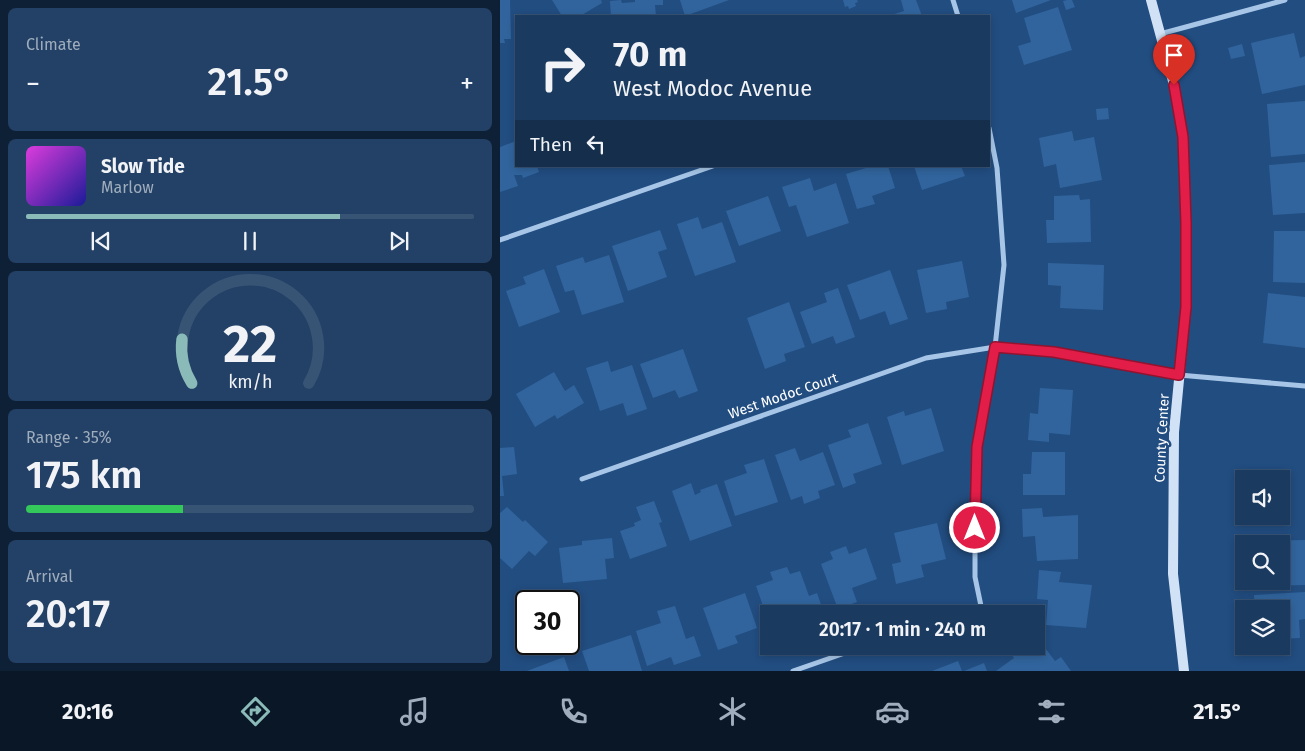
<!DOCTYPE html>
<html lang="en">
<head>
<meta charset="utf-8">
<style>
  body { margin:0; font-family:"Fira Sans",sans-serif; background:#234166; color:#f1f3f6; height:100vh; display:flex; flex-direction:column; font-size:19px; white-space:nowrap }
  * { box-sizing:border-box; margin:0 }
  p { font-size:16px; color:#9fadbd }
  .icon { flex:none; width:28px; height:28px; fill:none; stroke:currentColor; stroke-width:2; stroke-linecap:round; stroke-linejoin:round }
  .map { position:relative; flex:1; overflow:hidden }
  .drawer { display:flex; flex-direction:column; gap:8px; padding:8px; background:#0e2035; width:500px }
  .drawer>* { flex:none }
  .guide { position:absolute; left:15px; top:15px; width:475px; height:152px; border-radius:0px; box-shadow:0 2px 8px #0003,0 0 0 1px #385475; background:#1a3a60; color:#f1f3f6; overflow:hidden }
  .fabs { position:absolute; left:735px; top:470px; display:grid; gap:10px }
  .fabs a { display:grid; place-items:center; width:55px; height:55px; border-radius:0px; background:#1a3a60; box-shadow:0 2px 8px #0003,0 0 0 1px #385475; font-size:25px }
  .speed { position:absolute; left:15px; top:590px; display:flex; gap:10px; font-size:25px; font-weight:700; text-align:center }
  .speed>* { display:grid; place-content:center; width:65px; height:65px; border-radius:50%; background:#1a3a60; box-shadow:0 2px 8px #0003,0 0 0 1px #385475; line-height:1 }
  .speed .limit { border:2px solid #111; border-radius:8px; background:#fff; color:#111 }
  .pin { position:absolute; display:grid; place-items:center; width:42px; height:42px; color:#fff; margin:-51px -21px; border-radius:50% 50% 50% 0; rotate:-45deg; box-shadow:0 0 5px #0007 }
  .pin .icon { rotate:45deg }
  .me { position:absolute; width:55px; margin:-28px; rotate:0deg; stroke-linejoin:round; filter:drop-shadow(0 0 4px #0008) }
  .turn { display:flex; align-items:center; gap:18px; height:105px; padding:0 15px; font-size:22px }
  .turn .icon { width:65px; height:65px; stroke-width:2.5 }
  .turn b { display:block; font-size:35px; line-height:42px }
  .then { display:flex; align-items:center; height:48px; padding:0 15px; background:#0003; gap:10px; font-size:19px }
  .big { font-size:38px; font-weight:600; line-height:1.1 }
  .drawer .widget { flex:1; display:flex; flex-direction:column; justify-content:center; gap:8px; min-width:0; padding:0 18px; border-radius:8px; background:#234166 }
  .drawer .dial { align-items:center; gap:0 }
  .dial svg { height:130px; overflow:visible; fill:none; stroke:#385475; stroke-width:7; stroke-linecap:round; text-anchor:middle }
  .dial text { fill:#f1f3f6; stroke:none }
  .song { display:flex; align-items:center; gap:15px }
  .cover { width:60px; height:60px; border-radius:8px; background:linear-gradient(135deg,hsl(300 70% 55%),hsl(240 70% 35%)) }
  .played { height:5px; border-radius:2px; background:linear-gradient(90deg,#8bbbb9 70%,#385475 70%) }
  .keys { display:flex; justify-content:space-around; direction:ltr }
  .heat { display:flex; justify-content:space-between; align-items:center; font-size:28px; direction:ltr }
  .charge { height:8px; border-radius:4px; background:linear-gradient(90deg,#34c759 35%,#385475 0) }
  .trip { position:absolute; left:260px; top:605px; width:285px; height:50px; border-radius:0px; background:#1a3a60; box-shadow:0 2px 8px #0003,0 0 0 1px #385475; font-weight:600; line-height:50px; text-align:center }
  .dock { display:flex; height:80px; justify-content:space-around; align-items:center; background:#0a1726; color:#9fadbd }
  .dock .icon { width:35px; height:35px }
  .dock .on { color:#8bbbb9 }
  .dock b { font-size:22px; color:#f1f3f6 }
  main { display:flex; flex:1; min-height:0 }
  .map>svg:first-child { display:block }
</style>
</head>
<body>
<main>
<section class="drawer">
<div class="widget"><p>Climate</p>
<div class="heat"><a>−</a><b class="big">21.5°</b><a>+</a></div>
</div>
<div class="widget">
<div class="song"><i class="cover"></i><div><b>Slow Tide</b><p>Marlow</p></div></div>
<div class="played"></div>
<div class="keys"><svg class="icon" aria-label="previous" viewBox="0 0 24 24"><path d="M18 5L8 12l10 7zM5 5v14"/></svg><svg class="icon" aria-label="pause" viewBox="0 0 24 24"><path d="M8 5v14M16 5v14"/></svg><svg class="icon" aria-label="next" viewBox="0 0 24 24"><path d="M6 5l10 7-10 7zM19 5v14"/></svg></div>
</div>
<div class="widget dial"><svg viewBox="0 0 100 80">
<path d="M14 69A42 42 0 1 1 86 69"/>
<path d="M14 69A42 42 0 0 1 8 42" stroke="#8bbbb9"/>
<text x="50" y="56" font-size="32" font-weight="700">22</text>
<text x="50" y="72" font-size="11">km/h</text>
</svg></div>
<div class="widget"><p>Range · 35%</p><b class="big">175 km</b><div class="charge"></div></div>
<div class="widget"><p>Arrival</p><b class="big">20:17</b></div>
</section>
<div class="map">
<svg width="805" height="671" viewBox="0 0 805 671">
  <rect width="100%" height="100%" fill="#224d80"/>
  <path fill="#31649d" d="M0,0H10L11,39H4L5,43H0Z
    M52,0H101L102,3L80,16H62Z
    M121,0L122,3L135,2V0H163V5H155L156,16H111L110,1Z
    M180,0H229L185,16Z
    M343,0H357L358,2L355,3L356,6L349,9L348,6L345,7Z
    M401,0H416L422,16H388L404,11Z
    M512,0H551L516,13Z
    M567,0H572L575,7L566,10L563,1Z
    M558,7L572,50L524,65L518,46L531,42L524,18Z
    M794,33L800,58L805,56V85L762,94L751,43Z
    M742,44L745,56L731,59L728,48Z
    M805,101V154L771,157L767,104Z
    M608,108L609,119L597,120L596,109Z
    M572,131L574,141L594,137L602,180L560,188L556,164L544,167L539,138Z
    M16,141V166H37L39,172L23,178L22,175H14L18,186L0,192V147Z
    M805,162V213L773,215L769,165Z
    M366,166H388L395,188L372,196L375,204L357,209L346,174L366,168Z
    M414,166H461L465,176L422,190Z
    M310,178L314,191L336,183L349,223L307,237L296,205L289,207L282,187Z
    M579,195L580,200L590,199L591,242L547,243L546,220H554V196Z
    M268,196L281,231L239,246L226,211Z
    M198,217L202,229L222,222L236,262L195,276L177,224Z
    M160,230L167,249L158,252L167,277L128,291L112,246Z
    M774,231H805V283L773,282Z
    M109,255L124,302L82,315L74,290L65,292L56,266L83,257L85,263Z
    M462,261L469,297L446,302L447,309L426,313L417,270Z
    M548,263L604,265L603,310L560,308L561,286L548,285Z
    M44,269L60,312L19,327L6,291L26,284L23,277Z
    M390,270L408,319L390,325L385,311L360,320L347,285Z
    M338,288L355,337L336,344L333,336L312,344L300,312L327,302L324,293Z
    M768,293L805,297V348L763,343Z
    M289,302L305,347L284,354L286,361L265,369L247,318Z
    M183,349L198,391L179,398L175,390L153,398L140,364Z
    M108,361L111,372L132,365L147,409L127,416L123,403L100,411L86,368Z
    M54,372L65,391L74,385L84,403L57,419L55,415L35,427L16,394Z
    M540,388L573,390L570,435L549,433V442L528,440L530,413L538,414Z
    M431,408L444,451L402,465L387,417L404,411L405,416Z
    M368,423L382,464L353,474L356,483L343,488L328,445L351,437L348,430Z
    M14,447L17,474L2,476L4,496H0V448Z
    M295,448L300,461L323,452L335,485L318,491L320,498L304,504L302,496L291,500L275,455Z
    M532,452H565V495H523V474H531Z
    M264,459L278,502L235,516L224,481L247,473L244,465Z
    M191,483L195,495L201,492L200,490L217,484L232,526L190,541L172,491Z
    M154,501L162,522L159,523L167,546L130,559L120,531L135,526L134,523L141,520L136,507Z
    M7,507L23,522L25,520L48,542L35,556L29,551L12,569L0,558V513Z
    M542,508L543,517L578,515V559L537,561L535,536L523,537L522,509Z
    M437,523L446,559L421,565L424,577L396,584L392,564L401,562L394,533Z
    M112,538L114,558L105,559L107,579L63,583L59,548L82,545V541Z
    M805,540V585L760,586V581H781V544H759V541Z
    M346,546L349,554L366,548L377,579L352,588L357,602L338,609L321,564L333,559L330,552Z
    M287,567L290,574L300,571L309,596L317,593L324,613L294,614L292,609L277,614H269V617H267L256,586L273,580L270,572Z
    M539,570L561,572L559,582L592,585L586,628L546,625L548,600L537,599Z
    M805,592V619L799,620L800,638L781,639V609H755L754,595Z
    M245,593L257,628L235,636L238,643L218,650L203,608Z
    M175,606L186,639L194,636L201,656L174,665L171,657L147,666L136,631L161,623L157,611Z
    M131,635L142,671H89L82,651Z
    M536,636L555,661L561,657L571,671H496L514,658L509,651L516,646H536Z
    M64,657L69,671H27Z
    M458,661L462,671H432Z
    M484,663L487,671H464Z"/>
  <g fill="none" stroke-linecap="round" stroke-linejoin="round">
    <path stroke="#a7c6e7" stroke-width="5" d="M453,0L458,16
      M660,34L785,0
      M0,240L213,166
      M82,479L426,358L495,347L554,352L679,375L805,386
      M459,614L481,606L475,577V496L477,447L495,347L504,265L497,168L489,128
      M293,671L365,646"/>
    <path stroke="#d1e2f6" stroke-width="10" d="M651,0L674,85L683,137L686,223V307L674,432L673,574L684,671"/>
  </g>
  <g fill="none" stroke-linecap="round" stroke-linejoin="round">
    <defs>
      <path id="route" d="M475,528L477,447L495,347L554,352L679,375L686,307V223L683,137L674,85"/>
    </defs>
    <use href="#route" stroke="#92132f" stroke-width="12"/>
    <use href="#route" stroke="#e11d48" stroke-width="9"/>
  </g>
  <g text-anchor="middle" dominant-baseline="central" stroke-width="5" stroke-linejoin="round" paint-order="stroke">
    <g font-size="14" fill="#fff" stroke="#224d80">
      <text transform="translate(283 396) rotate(-19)">West Modoc Court</text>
      <text transform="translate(662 438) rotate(-87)">County Center</text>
    </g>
  </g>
</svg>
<div class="fabs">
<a><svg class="icon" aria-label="sound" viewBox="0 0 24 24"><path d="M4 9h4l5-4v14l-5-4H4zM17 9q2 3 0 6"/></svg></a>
<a><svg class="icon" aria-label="search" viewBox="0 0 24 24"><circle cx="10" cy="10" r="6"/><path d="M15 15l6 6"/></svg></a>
<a><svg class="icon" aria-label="layers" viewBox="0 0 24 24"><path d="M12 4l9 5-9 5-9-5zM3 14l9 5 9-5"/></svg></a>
</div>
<div class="speed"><div class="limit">30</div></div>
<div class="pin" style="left:674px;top:85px;background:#d93025"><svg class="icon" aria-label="arrive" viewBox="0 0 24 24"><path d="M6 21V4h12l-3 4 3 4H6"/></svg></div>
<svg class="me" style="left:475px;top:528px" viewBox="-20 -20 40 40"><circle r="17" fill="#e11d48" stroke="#fff" stroke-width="3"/><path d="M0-11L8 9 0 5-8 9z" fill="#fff"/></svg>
<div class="trip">20:17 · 1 min · 240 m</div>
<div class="guide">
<div class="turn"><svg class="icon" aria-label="right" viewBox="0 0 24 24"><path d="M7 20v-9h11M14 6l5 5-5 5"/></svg><div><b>70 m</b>West Modoc Avenue</div></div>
<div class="then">Then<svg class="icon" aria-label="left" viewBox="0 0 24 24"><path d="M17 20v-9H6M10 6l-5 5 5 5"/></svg></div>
</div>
</div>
</main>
<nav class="dock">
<b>20:16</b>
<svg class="icon on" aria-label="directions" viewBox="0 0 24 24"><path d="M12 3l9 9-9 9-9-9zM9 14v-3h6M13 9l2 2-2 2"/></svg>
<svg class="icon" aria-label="music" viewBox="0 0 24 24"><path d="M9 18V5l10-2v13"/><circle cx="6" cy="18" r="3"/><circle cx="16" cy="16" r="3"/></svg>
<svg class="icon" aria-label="phone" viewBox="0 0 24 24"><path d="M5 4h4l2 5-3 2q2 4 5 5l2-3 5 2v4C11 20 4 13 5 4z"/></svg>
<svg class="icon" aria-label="climate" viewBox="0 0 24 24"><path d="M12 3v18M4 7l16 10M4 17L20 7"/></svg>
<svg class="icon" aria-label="car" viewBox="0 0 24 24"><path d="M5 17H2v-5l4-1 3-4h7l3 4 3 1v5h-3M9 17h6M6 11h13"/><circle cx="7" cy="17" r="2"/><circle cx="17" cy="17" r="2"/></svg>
<svg class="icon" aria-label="filters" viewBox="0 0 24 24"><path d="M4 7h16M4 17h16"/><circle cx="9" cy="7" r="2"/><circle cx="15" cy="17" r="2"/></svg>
<b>21.5°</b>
</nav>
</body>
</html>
